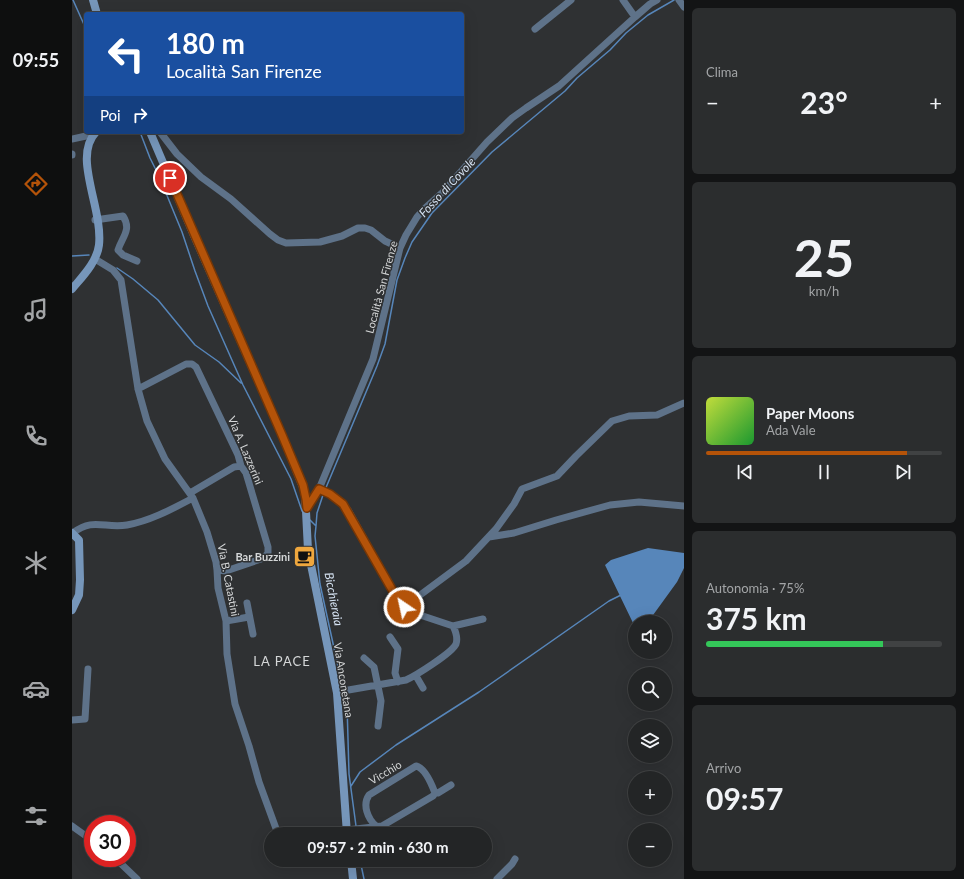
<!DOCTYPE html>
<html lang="it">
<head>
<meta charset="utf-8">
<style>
  body { margin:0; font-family:Lato,sans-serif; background:#2b2d2e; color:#f1f3f6; height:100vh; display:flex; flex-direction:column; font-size:15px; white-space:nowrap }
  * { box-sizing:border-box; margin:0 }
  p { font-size:13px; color:#a3a5a7 }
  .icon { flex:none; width:22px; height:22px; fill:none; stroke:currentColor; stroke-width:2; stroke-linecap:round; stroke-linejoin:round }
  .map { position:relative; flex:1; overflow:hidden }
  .side { display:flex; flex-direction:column; gap:8px; padding:8px; background:#131415; width:280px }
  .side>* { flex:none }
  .top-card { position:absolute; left:12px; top:12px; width:380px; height:122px; border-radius:4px; box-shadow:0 4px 16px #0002,0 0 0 1px #404243; background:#1a4fa0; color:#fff; overflow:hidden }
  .fabs { position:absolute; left:556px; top:615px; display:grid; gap:8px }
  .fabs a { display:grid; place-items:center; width:44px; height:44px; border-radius:50%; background:#232526; box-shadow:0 4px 16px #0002,0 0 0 1px #404243; font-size:20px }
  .speed { position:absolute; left:12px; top:815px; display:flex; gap:8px; font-size:20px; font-weight:700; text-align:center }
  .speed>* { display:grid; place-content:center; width:52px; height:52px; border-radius:50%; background:#232526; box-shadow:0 4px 16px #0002,0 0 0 1px #404243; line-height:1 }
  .speed .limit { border:6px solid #d22; background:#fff; color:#111 }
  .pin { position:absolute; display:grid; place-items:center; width:34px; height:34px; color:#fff; margin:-17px; border:2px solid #fff; border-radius:50%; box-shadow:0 1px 4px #0007 }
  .me { position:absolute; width:44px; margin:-22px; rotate:326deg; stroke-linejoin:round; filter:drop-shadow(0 0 3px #0008) }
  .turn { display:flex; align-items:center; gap:14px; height:84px; padding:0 16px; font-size:18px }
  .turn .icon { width:52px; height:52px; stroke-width:2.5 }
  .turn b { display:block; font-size:28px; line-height:34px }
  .then { display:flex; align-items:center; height:38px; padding:0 16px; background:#0003; gap:8px; font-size:15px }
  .big { font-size:30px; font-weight:700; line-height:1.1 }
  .side .widget { flex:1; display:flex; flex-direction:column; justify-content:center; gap:6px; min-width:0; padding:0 14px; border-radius:6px; background:#2b2d2e }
  .side .dial { align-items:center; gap:0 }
  .dial b { font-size:52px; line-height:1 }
  .song { display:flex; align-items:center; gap:12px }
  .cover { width:48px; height:48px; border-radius:6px; background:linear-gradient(135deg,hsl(70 70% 55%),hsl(130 70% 35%)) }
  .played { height:4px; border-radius:2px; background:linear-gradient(90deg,#b45309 85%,#404243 85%) }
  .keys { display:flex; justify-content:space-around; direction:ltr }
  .heat { display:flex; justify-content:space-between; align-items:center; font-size:22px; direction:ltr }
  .charge { height:6px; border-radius:3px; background:linear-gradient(90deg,#34c759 75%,#404243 0) }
  .trip { position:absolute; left:192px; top:827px; width:228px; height:40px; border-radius:20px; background:#232526; box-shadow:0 4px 16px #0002,0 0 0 1px #404243; font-weight:700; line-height:40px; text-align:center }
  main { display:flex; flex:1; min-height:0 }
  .menu { display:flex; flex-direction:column; width:72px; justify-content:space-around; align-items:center; background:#0e0f0f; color:#a3a5a7 }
  .menu .icon { width:28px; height:28px }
  .menu .active { color:#b45309 }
  .menu b { font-size:18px; color:#f1f3f6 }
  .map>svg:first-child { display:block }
</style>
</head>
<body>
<main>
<nav class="menu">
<b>09:55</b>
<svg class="icon active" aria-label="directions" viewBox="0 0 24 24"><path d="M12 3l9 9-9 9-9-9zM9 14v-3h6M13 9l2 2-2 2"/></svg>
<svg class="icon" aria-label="music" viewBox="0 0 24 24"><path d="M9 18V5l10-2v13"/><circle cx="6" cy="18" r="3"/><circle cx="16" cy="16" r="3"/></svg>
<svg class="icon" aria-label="phone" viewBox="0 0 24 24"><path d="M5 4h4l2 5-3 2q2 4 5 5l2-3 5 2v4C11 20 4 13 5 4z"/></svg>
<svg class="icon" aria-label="climate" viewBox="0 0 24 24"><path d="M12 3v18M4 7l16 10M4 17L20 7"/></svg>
<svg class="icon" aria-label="car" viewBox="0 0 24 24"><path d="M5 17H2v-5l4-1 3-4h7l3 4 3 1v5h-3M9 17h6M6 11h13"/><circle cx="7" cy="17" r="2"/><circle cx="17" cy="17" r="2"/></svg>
<svg class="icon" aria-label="filters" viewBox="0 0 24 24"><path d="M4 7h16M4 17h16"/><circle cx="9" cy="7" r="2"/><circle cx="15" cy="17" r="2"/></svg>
</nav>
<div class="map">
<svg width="612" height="879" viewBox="0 0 612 879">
  <rect width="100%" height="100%" fill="#2f3133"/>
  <path fill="#5786ba" d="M576,548L612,553V568L605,582L576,622H563V625H562L533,565L539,560Z"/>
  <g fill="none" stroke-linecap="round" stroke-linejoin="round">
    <path stroke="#5786ba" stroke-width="1.5" d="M1,0L14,29
      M68,132L78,158L87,176L110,232L123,271L136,306L171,385L219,479L230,511
      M0,256L17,255
      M45,268L61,279L86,300L123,345L147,362L169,383
      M253,490L305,366L313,344L325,280L333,258L340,242L360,213L420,152L493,91L505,78L538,50L554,33L576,15L602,0
      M238,520L244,526L243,536L248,584L271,689
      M244,526L245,513L251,495
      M272,693L275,704L277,774L284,826
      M279,786L288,772L324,745L407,692L537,601L549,595
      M288,860L292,879"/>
    <path stroke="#5e7289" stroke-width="7" d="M551,0L563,17
      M607,0L612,7
      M463,29L499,0
      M88,132L105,154L129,177L159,199L198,234L206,240L214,243L248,242L270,236L286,228H293L299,230L313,241L328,248
      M0,139L14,136
      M0,154V155
      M23,220L51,216C60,230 50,237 46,250L51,255L65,261
      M23,259L41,270L49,280L66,389L75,421L93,459L121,498L135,532L144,562L145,570L146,588L154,621L155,654L163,704L177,746L187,782L206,834
      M66,389L114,364H120L124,367L166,455L169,466L174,473L196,547V553L192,558L154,571L145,570
      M247,489L266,499L276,510L329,605L339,612L381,626C384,632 386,638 384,644C380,653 343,676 334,680L265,692
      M118,493L162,467L169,466
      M235,508L247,489L301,359L328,248L334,235L345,217L352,209L371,192L415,142L440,118L454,108L487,86L563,17L578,4L585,0
      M1,533C21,517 33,529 55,525C78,521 100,509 121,498
      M417,537L442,533L484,520L538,505L567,502L612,506
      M175,603L181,634
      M332,607L394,561L424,529L442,504L450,489L485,476L504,456L540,421L557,416L585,415L612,403
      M154,621L177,617
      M381,626L411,619
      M318,637L326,649L323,673L326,682
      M292,658L302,667L309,701L306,726
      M344,676L351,688
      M0,720L13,719L16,669
      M363,793H366L379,785
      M0,826L21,841
      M275,830L310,826L361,796L363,793C360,785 353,768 344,766L297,795C290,805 296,819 304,826
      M266,834L275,833
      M43,858L65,879
      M425,879L440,864L443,859"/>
    <path stroke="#7696ba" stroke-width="8" d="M21,0L25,14
      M78,132L121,233L210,435L233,492L236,550L265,693L275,834
      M0,289C10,277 25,262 27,245C31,207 0,157 24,132
      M0,533L7,540L8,580L7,595L0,610
      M279,860L281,879"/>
  </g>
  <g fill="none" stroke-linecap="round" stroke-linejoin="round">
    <defs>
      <path id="route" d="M98,178L210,435L231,485L234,499L235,508L247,489L258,494L271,504L326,600L332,607"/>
    </defs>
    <use href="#route" stroke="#753606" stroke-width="10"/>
    <use href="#route" stroke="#b45309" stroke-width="7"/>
  </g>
  <defs>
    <symbol id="cafe-square" viewBox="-11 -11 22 22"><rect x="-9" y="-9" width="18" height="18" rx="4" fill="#efa73e" stroke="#2f3133"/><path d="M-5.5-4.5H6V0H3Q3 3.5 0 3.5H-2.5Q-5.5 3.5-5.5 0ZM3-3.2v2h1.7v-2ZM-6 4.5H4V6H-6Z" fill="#111"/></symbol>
  </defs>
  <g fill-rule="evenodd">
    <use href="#cafe-square" x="220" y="544" width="25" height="25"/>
  </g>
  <g text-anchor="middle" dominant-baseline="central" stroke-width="3" stroke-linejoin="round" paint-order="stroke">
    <g font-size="11" fill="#d5d7d8" stroke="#2f3133">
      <text transform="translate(309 287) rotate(-75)">Località San Firenze</text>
      <text transform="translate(174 450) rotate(67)">Via A. Lazzerini</text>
      <text transform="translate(157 580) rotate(79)">Via B. Catastini</text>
      <text transform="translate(272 680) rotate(81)">Via Anconetana</text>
      <text transform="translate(313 772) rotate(-31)">Vicchio</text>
    </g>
    <g font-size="11" font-weight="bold" fill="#d5d7d8" stroke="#2f3133" text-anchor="end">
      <text x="218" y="556">Bar Buzzini</text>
    </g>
    <g font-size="12" font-style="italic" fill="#d5e2f2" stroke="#2f3133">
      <text transform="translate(375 187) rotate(-47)">Fosso di Covole</text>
      <text transform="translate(262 599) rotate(79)">Bicchieraia</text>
    </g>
    <g font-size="13" letter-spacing="1" fill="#d5d7d8" stroke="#2f3133">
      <text x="210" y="661">LA PACE</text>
    </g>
  </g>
</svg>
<div class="fabs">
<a><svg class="icon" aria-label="sound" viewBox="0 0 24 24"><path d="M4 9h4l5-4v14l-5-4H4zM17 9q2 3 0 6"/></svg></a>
<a><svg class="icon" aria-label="search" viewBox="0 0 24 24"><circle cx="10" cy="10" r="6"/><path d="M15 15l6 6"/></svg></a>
<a><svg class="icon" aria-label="layers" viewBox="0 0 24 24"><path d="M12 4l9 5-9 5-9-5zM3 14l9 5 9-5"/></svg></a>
<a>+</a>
<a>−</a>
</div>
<div class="speed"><div class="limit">30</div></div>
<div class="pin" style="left:98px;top:178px;background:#d93025"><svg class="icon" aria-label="arrive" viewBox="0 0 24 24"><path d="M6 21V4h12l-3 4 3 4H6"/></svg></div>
<svg class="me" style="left:332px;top:607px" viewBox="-20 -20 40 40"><circle r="17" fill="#b45309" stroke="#fff" stroke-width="3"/><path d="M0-11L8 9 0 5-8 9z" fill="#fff"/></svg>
<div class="trip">09:57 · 2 min · 630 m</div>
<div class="top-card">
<div class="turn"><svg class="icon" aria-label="left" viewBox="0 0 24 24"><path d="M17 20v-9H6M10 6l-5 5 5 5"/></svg><div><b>180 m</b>Località San Firenze</div></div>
<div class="then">Poi<svg class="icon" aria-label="right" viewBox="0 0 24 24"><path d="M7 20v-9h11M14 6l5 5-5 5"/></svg></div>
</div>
</div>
<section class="side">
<div class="widget"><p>Clima</p>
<div class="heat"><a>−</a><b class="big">23°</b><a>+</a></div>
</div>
<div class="widget dial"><b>25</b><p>km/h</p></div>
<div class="widget">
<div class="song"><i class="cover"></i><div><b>Paper Moons</b><p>Ada Vale</p></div></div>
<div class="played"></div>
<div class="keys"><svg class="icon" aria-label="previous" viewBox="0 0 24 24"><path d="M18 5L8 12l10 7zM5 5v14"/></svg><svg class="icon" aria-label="pause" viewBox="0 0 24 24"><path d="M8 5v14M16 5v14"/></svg><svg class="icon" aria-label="next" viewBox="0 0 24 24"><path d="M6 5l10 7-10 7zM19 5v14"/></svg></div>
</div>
<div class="widget"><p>Autonomia · 75%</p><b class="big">375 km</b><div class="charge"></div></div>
<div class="widget"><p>Arrivo</p><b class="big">09:57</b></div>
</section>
</main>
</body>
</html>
